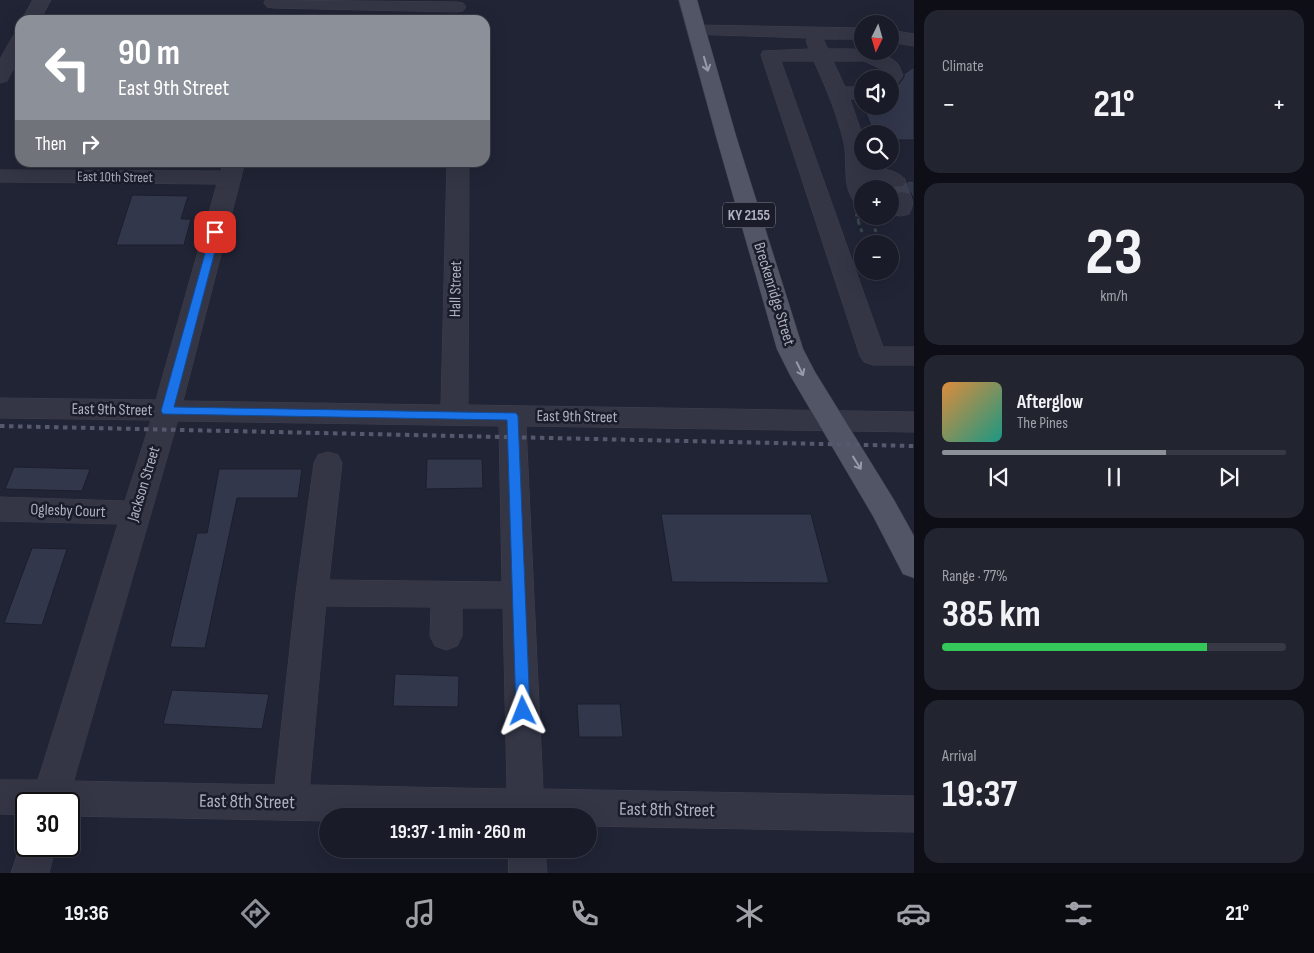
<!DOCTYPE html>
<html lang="en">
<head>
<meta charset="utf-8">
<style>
  body { margin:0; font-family:"Sofia Sans Condensed",sans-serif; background:#222430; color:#f1f3f6; height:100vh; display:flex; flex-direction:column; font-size:19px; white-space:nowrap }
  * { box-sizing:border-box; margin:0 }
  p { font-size:16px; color:#9fa1a8 }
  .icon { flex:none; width:28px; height:28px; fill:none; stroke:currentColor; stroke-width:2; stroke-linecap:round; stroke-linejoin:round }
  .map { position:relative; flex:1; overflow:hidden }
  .panel { display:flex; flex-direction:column; gap:10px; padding:10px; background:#0e0f16; width:400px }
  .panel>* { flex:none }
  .banner { position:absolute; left:15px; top:15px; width:475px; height:152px; border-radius:15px; box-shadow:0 5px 20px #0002,0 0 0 1px #373945; background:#8c9099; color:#fff; overflow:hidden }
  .needle { width:32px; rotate:185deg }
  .fabs { position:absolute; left:854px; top:15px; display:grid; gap:10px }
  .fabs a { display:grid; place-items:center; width:45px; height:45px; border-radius:50%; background:#191b28; box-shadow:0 5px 20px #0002,0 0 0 1px #373945; font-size:25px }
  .speed { position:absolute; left:15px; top:792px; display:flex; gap:10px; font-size:25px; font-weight:700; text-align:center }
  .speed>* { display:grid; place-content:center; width:65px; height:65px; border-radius:50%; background:#191b28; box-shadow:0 5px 20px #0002,0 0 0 1px #373945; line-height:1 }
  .speed .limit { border:2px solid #111; border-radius:8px; background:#fff; color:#111 }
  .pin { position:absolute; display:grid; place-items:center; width:42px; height:42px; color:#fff; margin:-21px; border-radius:10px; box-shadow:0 2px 8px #0006 }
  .me { position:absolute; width:55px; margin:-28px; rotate:358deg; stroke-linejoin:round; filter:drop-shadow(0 0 4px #0008) }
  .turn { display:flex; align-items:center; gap:18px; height:105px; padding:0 20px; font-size:22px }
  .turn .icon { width:65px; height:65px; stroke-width:2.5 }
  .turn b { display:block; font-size:35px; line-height:42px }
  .then { display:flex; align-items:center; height:48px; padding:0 20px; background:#0003; gap:10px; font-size:19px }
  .big { font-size:38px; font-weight:700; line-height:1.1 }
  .panel .widget { flex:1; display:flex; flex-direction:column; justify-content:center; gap:8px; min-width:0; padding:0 18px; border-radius:15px; background:#222430 }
  .panel .dial { align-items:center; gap:0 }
  .dial b { font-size:65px; line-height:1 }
  .song { display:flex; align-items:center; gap:15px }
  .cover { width:60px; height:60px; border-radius:8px; background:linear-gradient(135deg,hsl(30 70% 55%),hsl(170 70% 35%)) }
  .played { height:5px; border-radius:2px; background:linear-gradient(90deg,#8c9099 65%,#373945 65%) }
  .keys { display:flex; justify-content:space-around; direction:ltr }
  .heat { display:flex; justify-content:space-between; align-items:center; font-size:28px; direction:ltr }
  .charge { height:8px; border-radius:4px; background:linear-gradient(90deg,#34c759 77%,#373945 0) }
  .trip { position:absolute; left:319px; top:808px; width:278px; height:50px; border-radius:25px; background:#191b28; box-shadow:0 5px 20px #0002,0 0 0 1px #373945; font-weight:700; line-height:50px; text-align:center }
  .dock { display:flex; height:80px; justify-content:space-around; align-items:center; background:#0a0b10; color:#9fa1a8 }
  .dock .icon { width:35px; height:35px }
  .dock .selected { color:#8c9099 }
  .dock b { font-size:22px; color:#f1f3f6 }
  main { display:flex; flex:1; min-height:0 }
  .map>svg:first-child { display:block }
</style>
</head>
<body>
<main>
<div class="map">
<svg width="914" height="873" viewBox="0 0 914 873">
  <rect width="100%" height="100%" fill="#212435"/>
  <path fill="#33374c" stroke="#1c1e2c" d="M914,67V140H890V134H874L863,106H890V88L898,85L904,77V74Z
    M908,181H914V199L910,192L902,190L893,193L891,188H903Z
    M132,195L188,196L181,219H191L184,245H116Z
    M427,459H482L483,488L426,489Z
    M14,467L90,469L82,491L5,489Z
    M219,469H302L298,498H237L205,648L170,647L197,533H207Z
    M661,514H811L829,583L672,582Z
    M32,548L67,549L42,625L4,623Z
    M395,674L459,676L458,707L393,706Z
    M172,690L269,694L262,729L163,724Z
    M577,704H620L623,737H579Z"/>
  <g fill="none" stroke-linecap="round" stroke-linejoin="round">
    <path stroke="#3d4051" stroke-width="20" stroke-dasharray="20 10" stroke-linecap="butt" d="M895,181L902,199"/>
    <defs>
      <path id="minor" d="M33,0H51L40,20H22Z
        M266,0L457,2L463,3L466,7L463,11L457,12L273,8L267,7L264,3Z
        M696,25L862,28V39H823L828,49C850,49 877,47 896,62C900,65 901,71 903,76L897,84L890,86V79H881L883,76L881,69L864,61H833L845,87H862V99H850L862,134V161H868V169C880,167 899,170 906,181L903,186C890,189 882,180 869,182L870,189H862L861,202L853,200C842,183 848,162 844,143C837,113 826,88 814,61H781L883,347H914V365H873L864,362L860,356L761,55L763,51L809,49L806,41L808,38L690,34L687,30L690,26Z
        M890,30L914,34V46L890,42Z
        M20,34V57L7,81L0,83V59L13,36Z
        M223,162H245L183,401L441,405L447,162H469L468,405L914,412V432L526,426L543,789L914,796V832L588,826V816H328V821L69,816V804H26V815L0,814V780H38L118,524L0,521V497L125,501L151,420L0,418V398L156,400L217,184L0,182V170L221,171ZM178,421L499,426L502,582L329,580L342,463L338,455L328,452L318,455L314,463L296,593L275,785L74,781ZM326,606L431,607L430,636L435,646L446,650L457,646L462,636V608H503L507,789L310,785Z
        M902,192L910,194C914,201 913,207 909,214L901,216L890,214V200L894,194Z
        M26,832V846H56L49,873H11L20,846Z
        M509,849H545L547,873H509Z"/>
      <path id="major" d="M679,0H697L736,136L803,349L815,372L894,500L914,536V578L903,574L873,516L790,375L777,349L716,136Z"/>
    </defs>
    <use href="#minor" stroke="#3e404f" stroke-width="1"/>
    <use href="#major" stroke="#3e404f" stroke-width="1"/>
    <path stroke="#3b484f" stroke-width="2.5" stroke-dasharray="2.5 2.5" stroke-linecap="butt" d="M856,214L859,222
      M870,216L872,222"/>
    <path stroke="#3b484f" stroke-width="3" stroke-dasharray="4 4" stroke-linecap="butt" d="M858,221L862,232
      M872,221L876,232"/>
    <use href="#minor" fill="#343646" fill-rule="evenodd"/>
    <use href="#major" fill="#525566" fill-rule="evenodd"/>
    <path stroke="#56596d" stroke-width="4" stroke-dasharray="4.5 4.5" stroke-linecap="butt" d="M0,426L914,446"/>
  </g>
  <defs><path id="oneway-shaft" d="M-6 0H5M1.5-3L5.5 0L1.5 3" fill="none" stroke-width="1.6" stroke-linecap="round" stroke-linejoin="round" transform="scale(1.25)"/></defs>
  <g stroke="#9799ac">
    <use href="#oneway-shaft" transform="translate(706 64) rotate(74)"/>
    <use href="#oneway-shaft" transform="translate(800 369) rotate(64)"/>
    <use href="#oneway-shaft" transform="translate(857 463) rotate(58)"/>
  </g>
  <path fill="#1a73e8" stroke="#114b97" d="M215,229L220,232L174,407L516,413L518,416L530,711L528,716L523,718L518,716L516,711L507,420L163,414L161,411L211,232Z"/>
  <g text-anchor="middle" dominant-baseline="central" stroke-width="5" stroke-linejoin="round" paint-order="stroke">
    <g font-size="14" fill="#aeb0c3" stroke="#1a1c2a">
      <text transform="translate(115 177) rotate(1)">East 10th Street</text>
    </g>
    <rect fill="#1a1c2a" stroke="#828495" stroke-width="1" x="723" y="202.5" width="52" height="25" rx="4"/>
    <g font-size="15" font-weight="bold" fill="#aeb0c3">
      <text x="749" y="215">KY 2155</text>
    </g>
    <g font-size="16" fill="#aeb0c3" stroke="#1a1c2a">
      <text transform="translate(456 289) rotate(-89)">Hall Street</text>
      <text transform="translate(774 294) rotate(73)">Breckenridge Street</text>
      <text transform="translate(112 410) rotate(1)">East 9th Street</text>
      <text transform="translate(577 417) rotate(1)">East 9th Street</text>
      <text transform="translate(144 484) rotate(-73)">Jackson Street</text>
      <text transform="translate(68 511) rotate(2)">Oglesby Court</text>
    </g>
    <g font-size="19" fill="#aeb0c3" stroke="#1a1c2a">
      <text transform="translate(247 802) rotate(1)">East 8th Street</text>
      <text transform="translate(667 810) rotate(1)">East 8th Street</text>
    </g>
  </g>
</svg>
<div class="fabs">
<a><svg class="needle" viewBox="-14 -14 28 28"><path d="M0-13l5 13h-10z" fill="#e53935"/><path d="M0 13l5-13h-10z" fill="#9fa1a8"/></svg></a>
<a><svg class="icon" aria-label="sound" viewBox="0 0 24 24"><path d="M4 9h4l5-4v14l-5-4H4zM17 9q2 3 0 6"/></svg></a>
<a><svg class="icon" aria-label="search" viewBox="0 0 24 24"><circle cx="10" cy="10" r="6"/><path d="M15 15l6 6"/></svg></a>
<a>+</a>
<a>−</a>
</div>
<div class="speed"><div class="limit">30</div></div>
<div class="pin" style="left:215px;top:232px;background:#d93025"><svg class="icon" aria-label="arrive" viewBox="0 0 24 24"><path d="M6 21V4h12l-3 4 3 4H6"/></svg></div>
<svg class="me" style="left:523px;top:711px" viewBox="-20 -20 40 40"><path d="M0-17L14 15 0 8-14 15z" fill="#1a73e8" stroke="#fff" stroke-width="4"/></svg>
<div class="trip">19:37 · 1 min · 260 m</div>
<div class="banner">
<div class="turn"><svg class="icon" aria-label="left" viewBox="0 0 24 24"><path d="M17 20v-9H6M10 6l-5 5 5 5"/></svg><div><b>90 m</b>East 9th Street</div></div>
<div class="then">Then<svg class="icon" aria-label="right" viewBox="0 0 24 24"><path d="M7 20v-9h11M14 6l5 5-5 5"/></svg></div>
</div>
</div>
<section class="panel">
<div class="widget"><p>Climate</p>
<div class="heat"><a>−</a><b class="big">21°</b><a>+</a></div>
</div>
<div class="widget dial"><b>23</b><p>km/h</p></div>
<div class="widget">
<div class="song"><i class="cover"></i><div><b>Afterglow</b><p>The Pines</p></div></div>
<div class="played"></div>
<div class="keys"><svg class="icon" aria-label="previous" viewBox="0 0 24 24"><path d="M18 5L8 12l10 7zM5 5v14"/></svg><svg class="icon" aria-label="pause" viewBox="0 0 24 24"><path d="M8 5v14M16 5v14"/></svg><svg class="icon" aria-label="next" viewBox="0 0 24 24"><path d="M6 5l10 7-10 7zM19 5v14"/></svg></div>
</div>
<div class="widget"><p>Range · 77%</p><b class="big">385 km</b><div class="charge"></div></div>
<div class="widget"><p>Arrival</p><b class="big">19:37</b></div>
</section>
</main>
<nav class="dock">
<b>19:36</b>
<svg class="icon selected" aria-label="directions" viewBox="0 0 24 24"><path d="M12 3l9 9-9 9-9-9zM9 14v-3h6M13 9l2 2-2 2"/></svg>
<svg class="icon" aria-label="music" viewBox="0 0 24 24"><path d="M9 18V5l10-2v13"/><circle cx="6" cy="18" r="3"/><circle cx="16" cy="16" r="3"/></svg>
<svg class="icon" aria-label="phone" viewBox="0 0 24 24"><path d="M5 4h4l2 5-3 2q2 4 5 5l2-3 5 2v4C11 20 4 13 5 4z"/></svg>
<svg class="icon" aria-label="climate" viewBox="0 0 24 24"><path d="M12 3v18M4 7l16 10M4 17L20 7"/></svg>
<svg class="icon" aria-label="car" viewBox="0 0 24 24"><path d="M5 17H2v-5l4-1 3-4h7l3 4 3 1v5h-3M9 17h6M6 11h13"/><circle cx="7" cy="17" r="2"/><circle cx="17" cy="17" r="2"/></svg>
<svg class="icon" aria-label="filters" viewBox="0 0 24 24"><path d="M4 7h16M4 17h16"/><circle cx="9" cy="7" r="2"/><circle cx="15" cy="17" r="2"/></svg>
<b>21°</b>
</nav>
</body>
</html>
